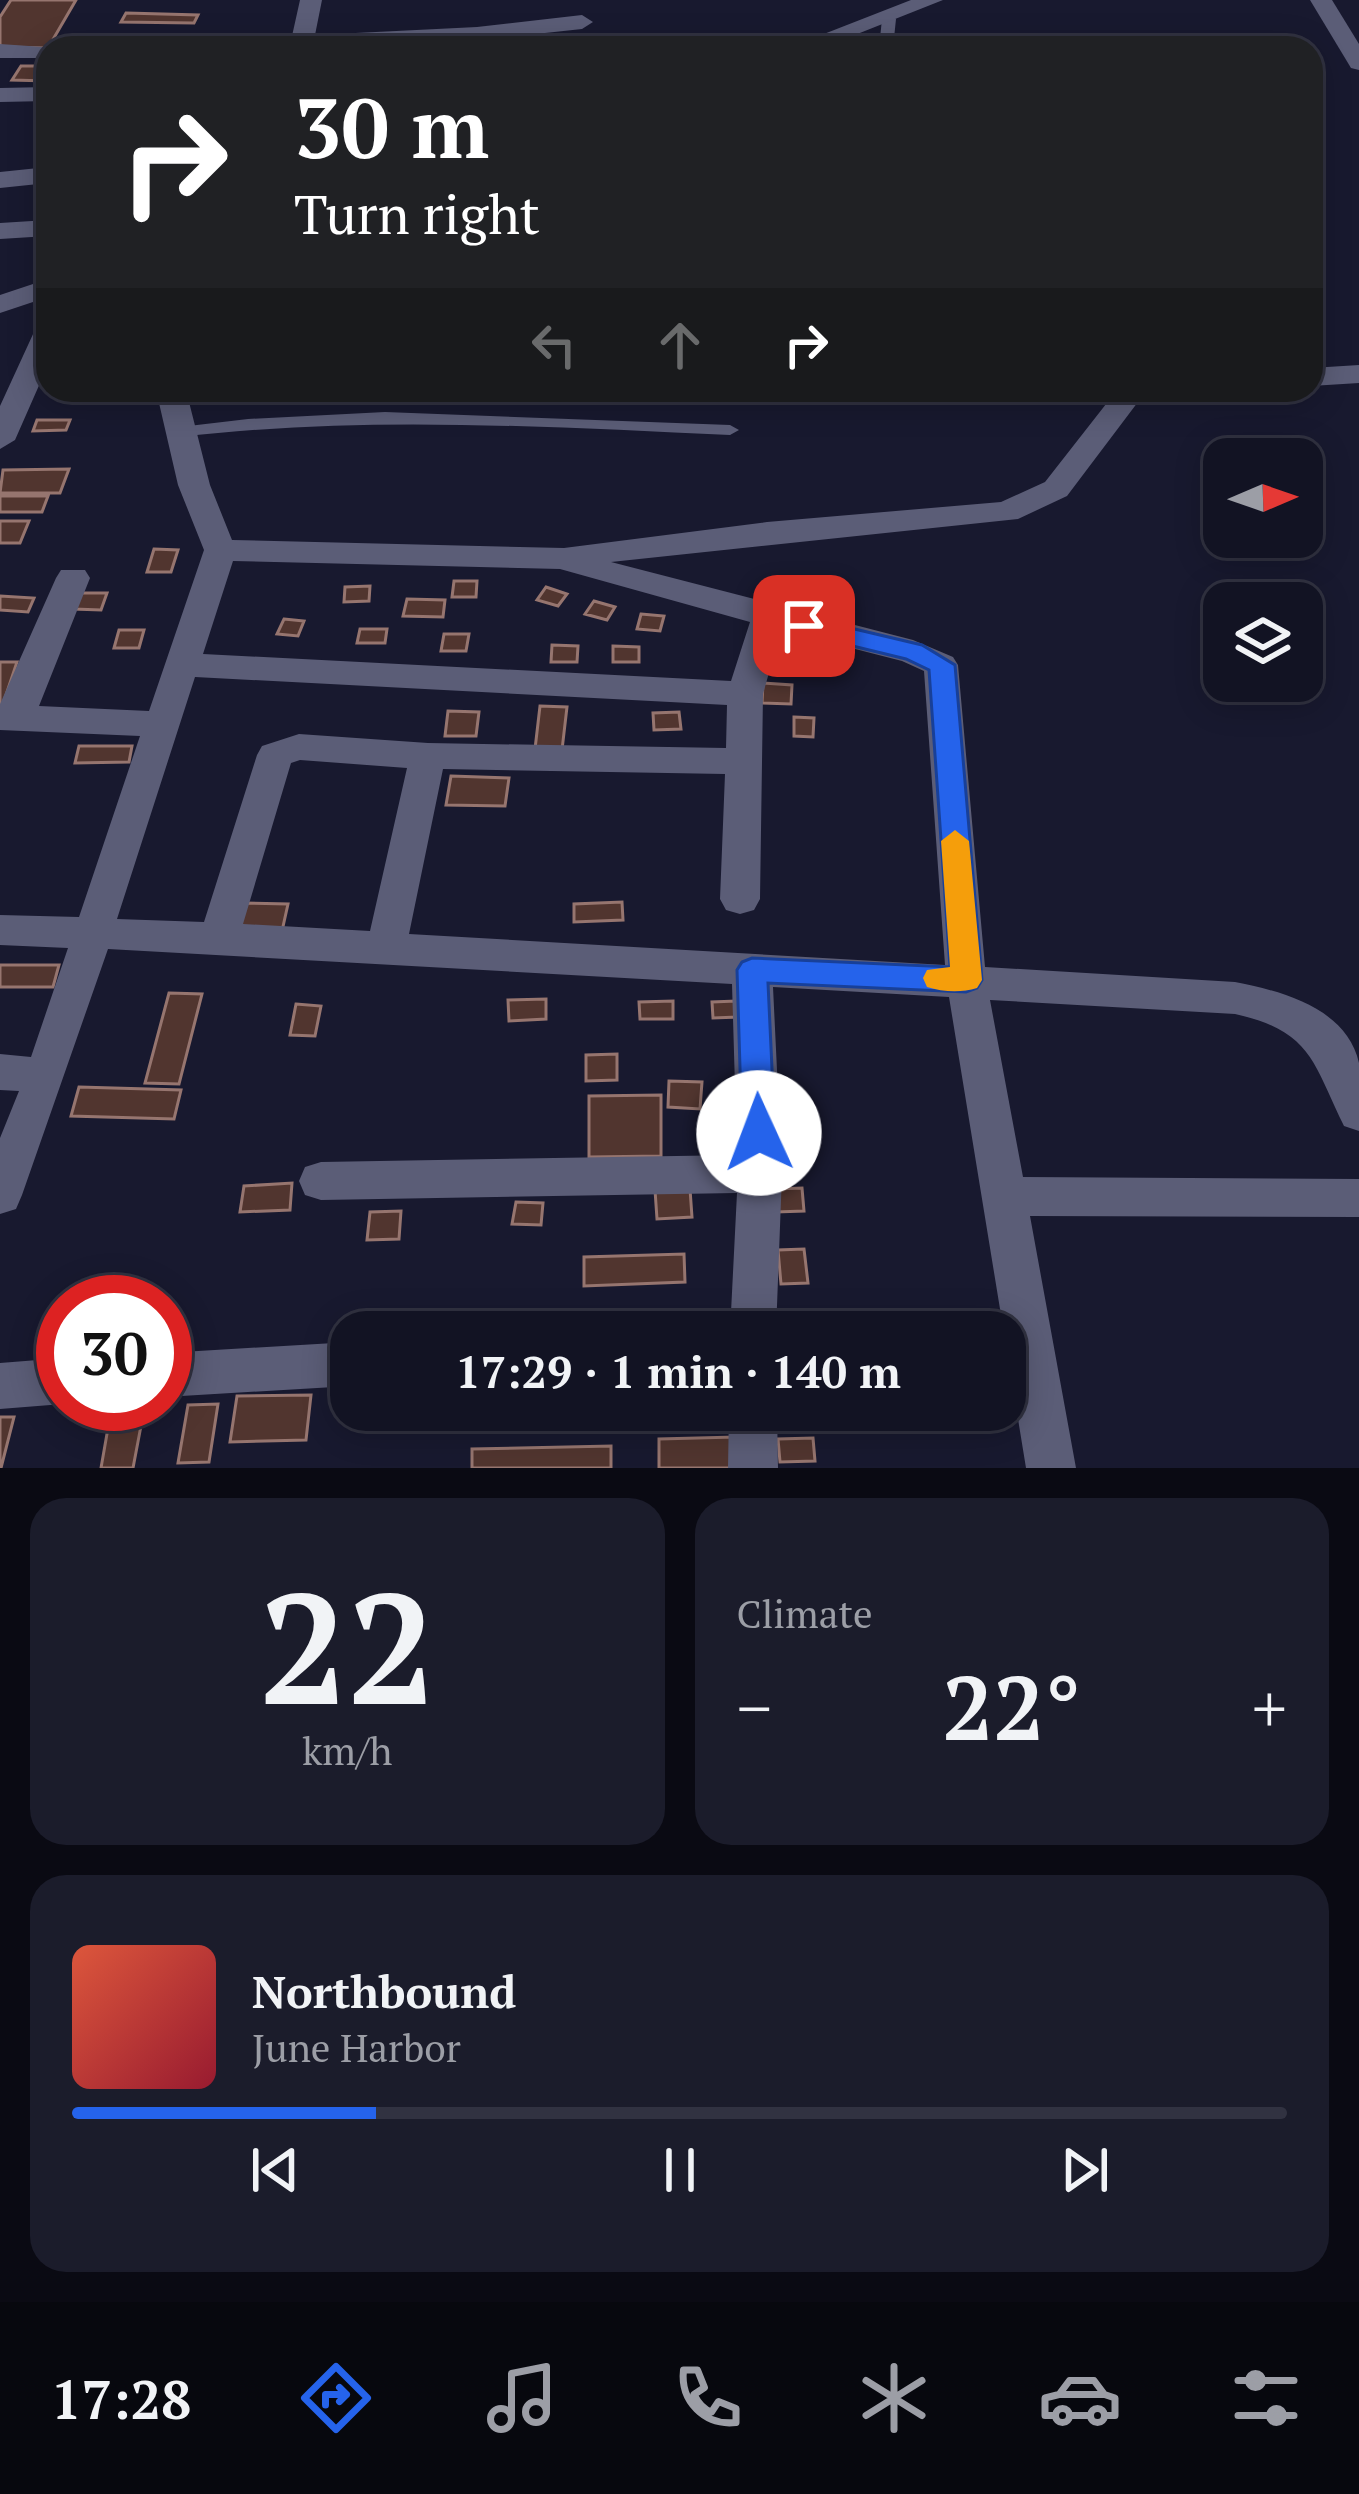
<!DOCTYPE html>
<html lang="en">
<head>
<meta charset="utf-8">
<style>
  body { margin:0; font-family:"PT Serif",serif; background:#1b1c2b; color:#f1f3f6; height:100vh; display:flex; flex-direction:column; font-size:45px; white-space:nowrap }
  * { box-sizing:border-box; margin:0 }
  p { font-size:39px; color:#9c9ea6 }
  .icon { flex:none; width:66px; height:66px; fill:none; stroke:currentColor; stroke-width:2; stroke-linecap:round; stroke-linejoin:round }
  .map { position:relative; height:1468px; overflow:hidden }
  .details { display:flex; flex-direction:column; gap:30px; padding:30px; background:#0a0a13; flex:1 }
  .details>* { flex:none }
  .guide { position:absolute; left:36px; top:36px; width:1287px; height:366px; border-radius:36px; box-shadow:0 6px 30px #0003,0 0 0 3px #313241; background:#202124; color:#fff; overflow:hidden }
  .needle { width:78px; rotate:88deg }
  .controls { position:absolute; left:1203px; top:438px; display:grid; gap:24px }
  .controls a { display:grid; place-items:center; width:120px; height:120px; border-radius:24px; background:#121323; box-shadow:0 6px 30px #0003,0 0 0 3px #313241; font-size:60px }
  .speed { position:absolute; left:36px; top:1275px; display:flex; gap:24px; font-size:60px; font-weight:700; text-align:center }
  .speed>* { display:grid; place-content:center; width:156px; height:156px; border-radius:50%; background:#121323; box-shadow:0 6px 30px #0003,0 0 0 3px #313241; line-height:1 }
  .speed .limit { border:18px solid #d22; background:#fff; color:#111 }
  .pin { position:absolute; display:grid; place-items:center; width:102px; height:102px; color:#fff; margin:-51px; border-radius:24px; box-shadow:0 6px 18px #0006 }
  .me { position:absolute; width:132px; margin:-66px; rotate:358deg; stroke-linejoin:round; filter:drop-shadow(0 0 9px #0008) }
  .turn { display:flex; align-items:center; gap:42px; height:252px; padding:0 60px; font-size:54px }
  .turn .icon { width:156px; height:156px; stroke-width:2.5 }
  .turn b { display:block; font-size:84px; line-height:102px }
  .lanes { display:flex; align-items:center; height:114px; padding:0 60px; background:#0003; justify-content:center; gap:60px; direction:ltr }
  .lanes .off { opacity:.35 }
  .big { font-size:90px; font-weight:600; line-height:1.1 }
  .details .card { flex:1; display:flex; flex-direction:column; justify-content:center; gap:18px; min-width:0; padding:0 42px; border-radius:36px; background:#1b1c2b }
  .details .dial { align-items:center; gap:0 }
  .dial b { font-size:156px; line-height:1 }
  .song { display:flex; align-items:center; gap:36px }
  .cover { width:144px; height:144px; border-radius:18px; background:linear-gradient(135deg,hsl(10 70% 55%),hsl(350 70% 35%)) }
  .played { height:12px; border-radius:6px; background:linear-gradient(90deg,#2563eb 25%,#313241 25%) }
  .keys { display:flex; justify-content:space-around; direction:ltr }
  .heat { display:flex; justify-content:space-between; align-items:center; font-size:66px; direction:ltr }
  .details .tiles { flex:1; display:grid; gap:30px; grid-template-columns:1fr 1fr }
  .card:last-child { grid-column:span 2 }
  .trip { position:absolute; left:330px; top:1311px; width:696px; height:120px; border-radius:36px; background:#121323; box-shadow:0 6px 30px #0003,0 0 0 3px #313241; font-weight:600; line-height:120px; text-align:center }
  .menu { display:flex; height:192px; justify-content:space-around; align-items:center; background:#07080e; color:#9c9ea6 }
  .menu .icon { width:84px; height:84px }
  .menu .active { color:#2563eb }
  .menu b { font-size:54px; color:#f1f3f6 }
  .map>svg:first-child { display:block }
</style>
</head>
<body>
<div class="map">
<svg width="1359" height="1468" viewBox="0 0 1359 1468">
  <rect width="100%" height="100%" fill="#18192f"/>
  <path fill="#51352f" stroke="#96756f" stroke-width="3" d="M11,0H76L48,48L0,47V17Z
    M126,13L198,15L194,23L121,22Z
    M21,66H48V81L12,80Z
    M37,420H70L66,430L33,431Z
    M69,469L60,493H0L3,470Z
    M0,496H48L42,512H0Z
    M0,521H29L20,543H0Z
    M154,549L178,550L171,572H147Z
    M454,581H477L476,597H452Z
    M370,586L369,601L344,602L345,587Z
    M546,587L567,594L558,606L537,600Z
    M80,593H107L101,610L74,609Z
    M0,596L34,598L28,612L0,610Z
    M407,599L445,600L443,617L403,616Z
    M594,601L615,607L607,620L585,614Z
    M641,614L664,616L660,631L637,629Z
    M284,619L304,621L298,636L277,634Z
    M360,629H387L385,643H357Z
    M119,630H144L139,648H114Z
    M444,634H469L466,651H441Z
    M552,645L578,646L577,662H551Z
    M613,646L639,647V662H613Z
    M0,662H17L3,704H0Z
    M763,683L792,685L791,704L762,703Z
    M540,706L567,707L562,750L535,749Z
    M448,711L479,712L476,736H445Z
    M679,712L681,729L654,730L653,713Z
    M794,717L814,718L813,737L794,736Z
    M79,746H132L129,762L75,763Z
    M451,776L509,778L505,806L446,805Z
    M622,902L623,920L574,922V904Z
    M244,903L288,904L282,931L237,930Z
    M0,965H59L53,987H0Z
    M169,993L202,994L179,1084L145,1083Z
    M546,999V1019L509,1021L508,1000Z
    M673,1001V1019H640L639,1002Z
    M736,1001L738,1017L713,1018L712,1002Z
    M296,1004L321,1006L315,1036L290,1035Z
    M617,1054V1080L586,1081V1055Z
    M669,1081L702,1082L700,1109L668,1107Z
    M79,1087L181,1090L174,1119L71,1116Z
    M661,1095V1156L589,1157V1096Z
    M292,1183L290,1210L240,1212L244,1186Z
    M802,1188L804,1211L776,1212L775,1189Z
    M690,1189L692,1217L657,1219L655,1190Z
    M516,1202L543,1203L541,1225L512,1224Z
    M401,1211L399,1239L367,1240L370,1212Z
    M804,1249L808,1283L781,1284L778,1250Z
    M684,1254L685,1282L584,1286V1257Z
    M808,1318L810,1332H774L772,1321Z
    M311,1395L306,1440L230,1442L237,1396Z
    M218,1404L209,1462L178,1463L188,1405Z
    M144,1410L133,1468H101L111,1411Z
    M0,1417H14L1,1468H0Z
    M735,1437L736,1468H659V1439Z
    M813,1438L815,1461L780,1462L778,1439Z
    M611,1446V1468H472V1449Z"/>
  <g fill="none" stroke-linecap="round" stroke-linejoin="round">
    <path fill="#5b5d77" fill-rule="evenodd" d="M889,15L896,19L893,48H879L882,19Z
      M385,412L730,425L739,430L730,435C546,427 364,415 180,437L171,432L180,427L248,419Z"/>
    <path fill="#5b5d77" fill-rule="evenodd" d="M300,0H322L315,35L477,27L582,15L593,22L582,29C445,45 310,48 172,48L184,41L292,36Z
      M0,44L58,48H48V58H0Z
      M48,87V101L0,102V88Z
      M48,167V183L0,188V172Z
      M48,220V236L0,239V223Z
      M48,323V365L15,440L0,449V406L34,332Z
      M1359,365V383L1311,386V368Z
      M156,390H186L210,485L232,540L564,548L767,522L1001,502L1045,482L1117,390H1147L1067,496L1018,519L611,562L913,640L953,657L958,665L985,967L1235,982C1281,991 1347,1008 1359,1063C1359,1083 1359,1110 1359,1131L1344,1126C1313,1063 1312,1031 1235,1014L990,1000L1023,1177L1359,1179V1217L1030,1216L1076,1468H1026L949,997L773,987L782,1174L776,1332H730L737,1193L321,1200L305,1195L299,1181L305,1167L321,1162L737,1155L732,984L108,949L22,1195L16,1209L0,1214V1138L19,1091L0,1090V1054L31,1057L68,948L0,945V915L79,917L140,736L0,730V704L56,578L61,570H85L90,578L39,706L149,711L204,550L178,485ZM233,561L560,569L750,622L731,681L203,654ZM781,630L902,661L924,671L945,965L409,934L443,769L725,774L720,899L726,910L740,914L754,910L760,899L763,694ZM195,677L727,705L726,748L428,743L299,734L262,746L257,755L204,922L117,919ZM300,760L407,768L370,931L243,924L291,763Z
      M351,1342V1386L165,1397V1353Z
      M63,1358V1404L0,1409V1363Z
      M729,1410H777L778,1468H728Z"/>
    <path fill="#5b5d77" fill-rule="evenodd" d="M911,0H943L822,48H788Z
      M48,279V297L0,313V295Z"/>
    <path fill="#5b5d77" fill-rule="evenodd" d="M1310,0H1332L1359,44V70L1351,68Z"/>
  </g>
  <path fill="#2563eb" stroke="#184099" stroke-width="3" d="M804,617L922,645L955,665L982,980L977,988L966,992L768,983L775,1133L770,1143L759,1147L747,1143L742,1133L737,970L742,962L752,958L950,967L929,670L906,659L795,632L791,626L795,620Z"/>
  <path fill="#f59e0b" d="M955,830L969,841L982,980L977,988C961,993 943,992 927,987L923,978L927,970L950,967L941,841Z"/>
</svg>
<div class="controls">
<a><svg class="needle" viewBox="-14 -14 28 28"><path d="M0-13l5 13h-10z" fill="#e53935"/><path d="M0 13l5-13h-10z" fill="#9c9ea6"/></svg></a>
<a><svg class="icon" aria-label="layers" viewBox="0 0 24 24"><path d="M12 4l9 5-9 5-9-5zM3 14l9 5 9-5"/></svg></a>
</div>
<div class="speed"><div class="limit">30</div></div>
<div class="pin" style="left:804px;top:626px;background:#d93025"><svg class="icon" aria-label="arrive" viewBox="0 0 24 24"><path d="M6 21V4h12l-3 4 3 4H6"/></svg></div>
<svg class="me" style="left:759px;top:1133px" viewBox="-20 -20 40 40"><circle r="19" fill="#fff"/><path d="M0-13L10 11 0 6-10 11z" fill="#2563eb"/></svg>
<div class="trip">17:29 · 1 min · 140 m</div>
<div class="guide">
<div class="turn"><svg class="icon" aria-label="right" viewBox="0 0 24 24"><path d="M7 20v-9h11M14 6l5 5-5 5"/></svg><div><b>30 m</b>Turn right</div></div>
<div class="lanes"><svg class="icon off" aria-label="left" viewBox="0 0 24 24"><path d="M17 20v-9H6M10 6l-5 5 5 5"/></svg><svg class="icon off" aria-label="ahead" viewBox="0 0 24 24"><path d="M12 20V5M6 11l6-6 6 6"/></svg><svg class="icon" aria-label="right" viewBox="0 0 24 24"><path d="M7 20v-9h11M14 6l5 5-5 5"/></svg></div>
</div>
</div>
<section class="details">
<div class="tiles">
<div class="card dial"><b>22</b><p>km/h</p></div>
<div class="card"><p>Climate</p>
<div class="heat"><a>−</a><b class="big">22°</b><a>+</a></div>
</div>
<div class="card">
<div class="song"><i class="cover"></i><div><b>Northbound</b><p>June Harbor</p></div></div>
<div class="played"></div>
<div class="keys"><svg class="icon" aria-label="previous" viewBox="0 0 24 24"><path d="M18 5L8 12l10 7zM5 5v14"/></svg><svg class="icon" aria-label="pause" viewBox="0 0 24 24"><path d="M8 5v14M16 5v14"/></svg><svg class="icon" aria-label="next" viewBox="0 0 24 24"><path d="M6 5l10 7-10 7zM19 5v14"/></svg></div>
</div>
</div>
</section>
<nav class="menu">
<b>17:28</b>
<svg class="icon active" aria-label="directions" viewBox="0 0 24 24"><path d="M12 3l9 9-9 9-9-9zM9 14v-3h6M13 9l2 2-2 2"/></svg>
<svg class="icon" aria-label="music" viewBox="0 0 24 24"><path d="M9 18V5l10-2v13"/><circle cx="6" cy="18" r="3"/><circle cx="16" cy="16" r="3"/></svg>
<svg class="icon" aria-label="phone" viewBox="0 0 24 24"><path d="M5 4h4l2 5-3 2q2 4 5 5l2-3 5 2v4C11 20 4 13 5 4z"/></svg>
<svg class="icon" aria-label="climate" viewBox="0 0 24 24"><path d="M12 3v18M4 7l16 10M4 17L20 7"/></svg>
<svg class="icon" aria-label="car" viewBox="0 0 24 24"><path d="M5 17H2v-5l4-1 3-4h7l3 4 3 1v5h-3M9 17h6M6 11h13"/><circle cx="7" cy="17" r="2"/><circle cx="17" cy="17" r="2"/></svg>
<svg class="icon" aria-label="filters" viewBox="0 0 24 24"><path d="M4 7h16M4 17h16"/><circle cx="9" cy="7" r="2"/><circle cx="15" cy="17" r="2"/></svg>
</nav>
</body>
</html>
